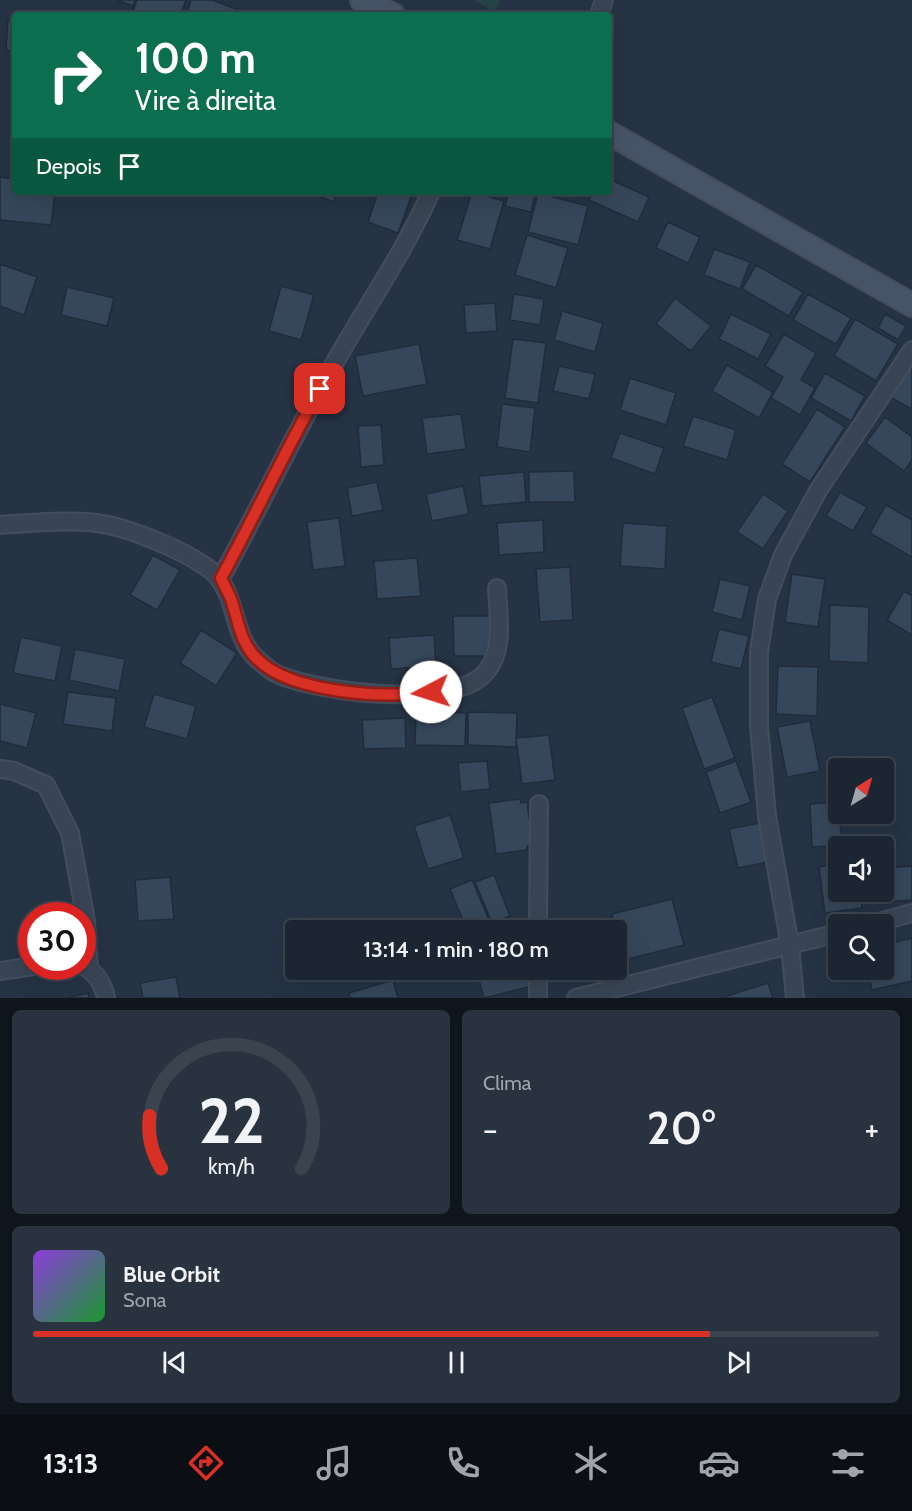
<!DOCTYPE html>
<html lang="pt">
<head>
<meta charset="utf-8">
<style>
  body { margin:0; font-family:Cabin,sans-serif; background:#29323f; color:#f1f3f6; height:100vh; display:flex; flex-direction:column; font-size:22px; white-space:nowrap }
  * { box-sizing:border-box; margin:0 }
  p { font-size:20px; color:#a0a5ac }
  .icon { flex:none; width:33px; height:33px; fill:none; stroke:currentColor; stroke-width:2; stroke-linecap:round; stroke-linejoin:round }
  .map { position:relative; height:998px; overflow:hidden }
  .details { display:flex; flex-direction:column; gap:12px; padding:12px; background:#0f151c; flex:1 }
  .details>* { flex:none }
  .top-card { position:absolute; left:12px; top:12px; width:600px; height:183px; border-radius:6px; box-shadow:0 6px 24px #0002,0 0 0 2px #3a434e; background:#0b6e4f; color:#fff; overflow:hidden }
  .needle { width:39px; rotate:37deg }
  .tools { position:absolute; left:828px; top:758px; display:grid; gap:12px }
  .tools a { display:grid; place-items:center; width:66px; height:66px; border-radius:6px; background:#1c2633; box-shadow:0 6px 24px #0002,0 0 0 2px #3a434e; font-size:30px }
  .speed { position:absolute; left:18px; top:902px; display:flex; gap:12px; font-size:30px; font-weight:700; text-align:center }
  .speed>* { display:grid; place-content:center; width:78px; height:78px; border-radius:50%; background:#1c2633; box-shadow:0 6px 24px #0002,0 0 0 2px #3a434e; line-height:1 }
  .speed .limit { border:9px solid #d22; background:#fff; color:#111 }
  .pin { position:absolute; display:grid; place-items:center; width:51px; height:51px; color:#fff; margin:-26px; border-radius:12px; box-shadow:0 3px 9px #0006 }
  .me { position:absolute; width:66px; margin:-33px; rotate:265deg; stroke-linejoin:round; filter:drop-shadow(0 0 4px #0008) }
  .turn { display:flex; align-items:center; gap:21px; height:126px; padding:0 24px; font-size:27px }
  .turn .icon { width:78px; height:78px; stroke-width:2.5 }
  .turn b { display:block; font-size:42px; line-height:51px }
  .then { display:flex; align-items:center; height:57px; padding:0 24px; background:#0003; gap:12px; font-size:22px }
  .big { font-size:45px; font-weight:600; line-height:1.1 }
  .details .tile { flex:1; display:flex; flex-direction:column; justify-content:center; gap:9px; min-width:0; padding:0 21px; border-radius:9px; background:#29323f }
  .details .dial { align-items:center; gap:0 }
  .dial svg { height:156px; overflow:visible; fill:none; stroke:#3a434e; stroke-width:7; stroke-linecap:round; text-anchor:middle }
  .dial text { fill:#f1f3f6; stroke:none }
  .song { display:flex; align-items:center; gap:18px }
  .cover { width:72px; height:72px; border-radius:9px; background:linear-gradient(135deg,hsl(270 70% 55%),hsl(130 70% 35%)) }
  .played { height:6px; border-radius:3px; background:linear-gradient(90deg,#d93025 80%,#3a434e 80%) }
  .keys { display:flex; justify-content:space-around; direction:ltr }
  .heat { display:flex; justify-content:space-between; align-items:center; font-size:33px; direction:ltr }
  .details .tiles { flex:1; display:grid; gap:12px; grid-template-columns:1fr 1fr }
  .tile:last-child { grid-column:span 2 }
  .trip { position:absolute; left:285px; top:920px; width:342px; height:60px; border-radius:6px; background:#1c2633; box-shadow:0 6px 24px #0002,0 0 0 2px #3a434e; font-weight:600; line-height:60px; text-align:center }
  .menu { display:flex; height:96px; justify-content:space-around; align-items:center; background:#0b0f14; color:#a0a5ac }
  .menu .icon { width:42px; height:42px }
  .menu .on { color:#d93025 }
  .menu b { font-size:27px; color:#f1f3f6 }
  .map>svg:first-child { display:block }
</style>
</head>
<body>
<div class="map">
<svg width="912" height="998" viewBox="0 0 912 998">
  <rect width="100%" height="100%" fill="#253344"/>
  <path fill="#274345" d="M474,0H501L494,12Z"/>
  <path fill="#36475b" stroke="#202c3b" stroke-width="1.5" d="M117,0H135L133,6Z
    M137,0H186L181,15H134L132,14Z
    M191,0H212L236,9L234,15H186Z
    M8,20H15V51L6,50Z
    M0,177L15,179V192H55L51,225L0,220Z
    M609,179L649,197L638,222L589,200L593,192H609Z
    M307,192H337L334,202Z
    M378,192H413L398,233L368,222Z
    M472,192L504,201L490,249L457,240Z
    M509,192L535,194L531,212L505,206Z
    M557,192H579L578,197Z
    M538,193L588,206L578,245L528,232Z
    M668,222L700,237L688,263L656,248Z
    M527,235L568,248L556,288L515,275Z
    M714,249L750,262L740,289L704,275Z
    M0,264L37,277L24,315L0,306Z
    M756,265L803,292L789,316L742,289Z
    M281,286L314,295L301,340L269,331Z
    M67,287L114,298L107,326L61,315Z
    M514,294L544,299L540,325L510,320Z
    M808,294L851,318L836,344L793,320Z
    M675,298L711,326L691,351L656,324Z
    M495,303L497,331L466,333L464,305Z
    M562,311L603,323L595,352L554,340Z
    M731,314L771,334L758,359L719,339Z
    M885,314L906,326L898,340L878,328Z
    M855,319L898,344L876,381L834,356Z
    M784,334L816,353L801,380L815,388L800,415L771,398L783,377L765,366Z
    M513,339L546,343L538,403L505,398Z
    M419,344L427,384L363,396L355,356Z
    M727,365L773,392L759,418L712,391Z
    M559,366L595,374L589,399L553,391Z
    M908,366L912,369V409L890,397Z
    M825,373L865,396L851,421L811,398Z
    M630,378L676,393L666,425L620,410Z
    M502,404L535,408L530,452L497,447Z
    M817,409L845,427L810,482L782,464Z
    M461,414L466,449L427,454L422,418Z
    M693,416L736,430L727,460L683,446Z
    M885,417L912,437V460L904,471L866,443Z
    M381,425L384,465L361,467L358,426Z
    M620,433L664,448L655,474L611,458Z
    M574,471L575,502H529V472Z
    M524,472L526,502L482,506L479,476Z
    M377,482L383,510L352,516L347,488Z
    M463,486L469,514L432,521L426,494Z
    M840,492L867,507L853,531L826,516Z
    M763,494L788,511L763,549L737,532Z
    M886,505L912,520V557L870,533Z
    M339,518L345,566L313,570L307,522Z
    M543,520L544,552L499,555L497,523Z
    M623,523L667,526L665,569L620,566Z
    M153,555L180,570L157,610L130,595Z
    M417,558L421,596L377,599L374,561Z
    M570,567L573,620L540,622L536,569Z
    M792,574L825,579L818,627L785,622Z
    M720,579L750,586L742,620L712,612Z
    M904,591L912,596V635L887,620Z
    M830,605L869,607L868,663L829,661Z
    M453,616H491L492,656H454Z
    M719,629L749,636L741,669L711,662Z
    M201,630L237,653L216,686L180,663Z
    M434,635L436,666L391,669L389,638Z
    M21,637L62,646L55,681L13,673Z
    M75,649L125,659L119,691L69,680Z
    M778,666L818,667L817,716L776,714Z
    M68,692L116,698L112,731L63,724Z
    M154,694L196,706L187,739L144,727Z
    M712,697L735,758L704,769L682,708Z
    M0,704L36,713L27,748L0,741Z
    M416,711L466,713L465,746L415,745Z
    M468,712L517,713L516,747L468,745Z
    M405,718L406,748L364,749L362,720Z
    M810,721L820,771L787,777L777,727Z
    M549,735L555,780L522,784L516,738Z
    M487,761L490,789L461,792L458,763Z
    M736,761L751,802L720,813L706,772Z
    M520,799L521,803L527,802L533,845L527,846V850L496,854L489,803Z
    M838,802L842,845L812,847L810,804Z
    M450,815L464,858L428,869L414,826Z
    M765,822L773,861L738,868L729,829Z
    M838,864V891H860L862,908L825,913L819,867Z
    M912,866V900L882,902L881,891H884V868Z
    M494,875L510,916L492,923L475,882Z
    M170,877L174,919L138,921L135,880Z
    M472,880L492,927L485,930H467L450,889Z
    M672,899L684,945L624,960L612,914Z
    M912,938V981L872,990L867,969H884V945Z
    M476,969H526L532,986L484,998Z
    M176,977L180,998H143L140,983Z
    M393,980L398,998H351L349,993Z
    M768,983L773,998H721Z
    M88,993L89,998H66Z"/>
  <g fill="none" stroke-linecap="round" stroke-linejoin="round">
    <defs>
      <path id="minor" d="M599,15L604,0
        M0,525C31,523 79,518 109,525C138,532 180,549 205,566C240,588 229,634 257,659C263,664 271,672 279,675C320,692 454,710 486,672C505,649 498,615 497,588
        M221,578C258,510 292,440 330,371C363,311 403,255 431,192
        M0,769L14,771L46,785L70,833L86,921L89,969
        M872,924L912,913
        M538,930L539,804
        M82,965C96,972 103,983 106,998
        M0,971L34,966
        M538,998V969
        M576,998L838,933
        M795,998L790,946L767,816L759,726V652L767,599L783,555L819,489L912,350"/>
      <path id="secondary" d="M362,0L393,15
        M609,133L912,305"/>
    </defs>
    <use href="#minor" stroke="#434e5d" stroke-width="20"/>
    <use href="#secondary" stroke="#434e5d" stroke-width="26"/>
    <use href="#minor" stroke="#394554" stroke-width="16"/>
    <use href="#secondary" stroke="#475467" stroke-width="22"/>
  </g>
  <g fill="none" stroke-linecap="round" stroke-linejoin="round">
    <defs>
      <path id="route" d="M320,389C285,451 255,516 221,578C224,585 228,592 231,599C238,619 240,642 256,658C290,693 384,699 431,692"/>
    </defs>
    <use href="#route" stroke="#8d1f18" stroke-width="15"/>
    <use href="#route" stroke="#d93025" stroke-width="10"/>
  </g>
</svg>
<div class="tools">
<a><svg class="needle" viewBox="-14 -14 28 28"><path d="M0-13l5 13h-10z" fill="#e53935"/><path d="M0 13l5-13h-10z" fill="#a0a5ac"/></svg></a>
<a><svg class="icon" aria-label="sound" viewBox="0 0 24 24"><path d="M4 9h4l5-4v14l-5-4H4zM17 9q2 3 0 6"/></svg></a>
<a><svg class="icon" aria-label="search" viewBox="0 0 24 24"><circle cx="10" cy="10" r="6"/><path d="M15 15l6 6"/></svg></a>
</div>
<div class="speed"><div class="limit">30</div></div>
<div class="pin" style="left:320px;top:389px;background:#d93025"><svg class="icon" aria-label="arrive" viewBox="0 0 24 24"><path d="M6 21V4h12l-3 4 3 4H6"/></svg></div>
<svg class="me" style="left:431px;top:692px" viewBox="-20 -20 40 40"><circle r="19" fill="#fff"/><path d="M0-13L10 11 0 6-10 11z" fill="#d93025"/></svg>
<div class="trip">13:14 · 1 min · 180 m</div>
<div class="top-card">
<div class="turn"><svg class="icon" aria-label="right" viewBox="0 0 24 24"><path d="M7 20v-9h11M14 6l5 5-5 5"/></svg><div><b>100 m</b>Vire à direita</div></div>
<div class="then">Depois<svg class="icon" aria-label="arrive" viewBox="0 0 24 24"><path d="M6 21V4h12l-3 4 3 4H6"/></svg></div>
</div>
</div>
<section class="details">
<div class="tiles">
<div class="tile dial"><svg viewBox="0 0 100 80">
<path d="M14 69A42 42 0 1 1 86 69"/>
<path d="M14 69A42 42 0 0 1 8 42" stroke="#d93025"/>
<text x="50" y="56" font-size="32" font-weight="700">22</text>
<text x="50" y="72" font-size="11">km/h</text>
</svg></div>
<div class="tile"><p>Clima</p>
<div class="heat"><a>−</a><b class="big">20°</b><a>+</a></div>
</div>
<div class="tile">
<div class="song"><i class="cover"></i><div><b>Blue Orbit</b><p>Sona</p></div></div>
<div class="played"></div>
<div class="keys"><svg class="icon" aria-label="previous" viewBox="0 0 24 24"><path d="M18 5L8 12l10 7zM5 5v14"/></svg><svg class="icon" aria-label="pause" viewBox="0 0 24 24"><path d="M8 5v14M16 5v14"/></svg><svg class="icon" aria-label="next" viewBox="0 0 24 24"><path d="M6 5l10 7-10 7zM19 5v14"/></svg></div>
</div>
</div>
</section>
<nav class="menu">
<b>13:13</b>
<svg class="icon on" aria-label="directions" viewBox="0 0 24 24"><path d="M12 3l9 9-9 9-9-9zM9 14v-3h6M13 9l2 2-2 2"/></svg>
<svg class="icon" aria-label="music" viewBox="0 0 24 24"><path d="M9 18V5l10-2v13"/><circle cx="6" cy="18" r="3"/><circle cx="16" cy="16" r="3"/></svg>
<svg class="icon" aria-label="phone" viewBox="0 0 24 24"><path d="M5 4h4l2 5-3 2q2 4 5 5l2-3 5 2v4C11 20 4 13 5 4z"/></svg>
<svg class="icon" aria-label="climate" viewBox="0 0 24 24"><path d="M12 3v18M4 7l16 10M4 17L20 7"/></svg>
<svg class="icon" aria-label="car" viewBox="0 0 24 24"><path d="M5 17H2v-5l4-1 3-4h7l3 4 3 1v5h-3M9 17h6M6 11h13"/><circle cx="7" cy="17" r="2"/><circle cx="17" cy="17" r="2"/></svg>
<svg class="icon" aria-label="filters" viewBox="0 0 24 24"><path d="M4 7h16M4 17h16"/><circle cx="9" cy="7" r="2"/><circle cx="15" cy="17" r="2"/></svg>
</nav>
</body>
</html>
